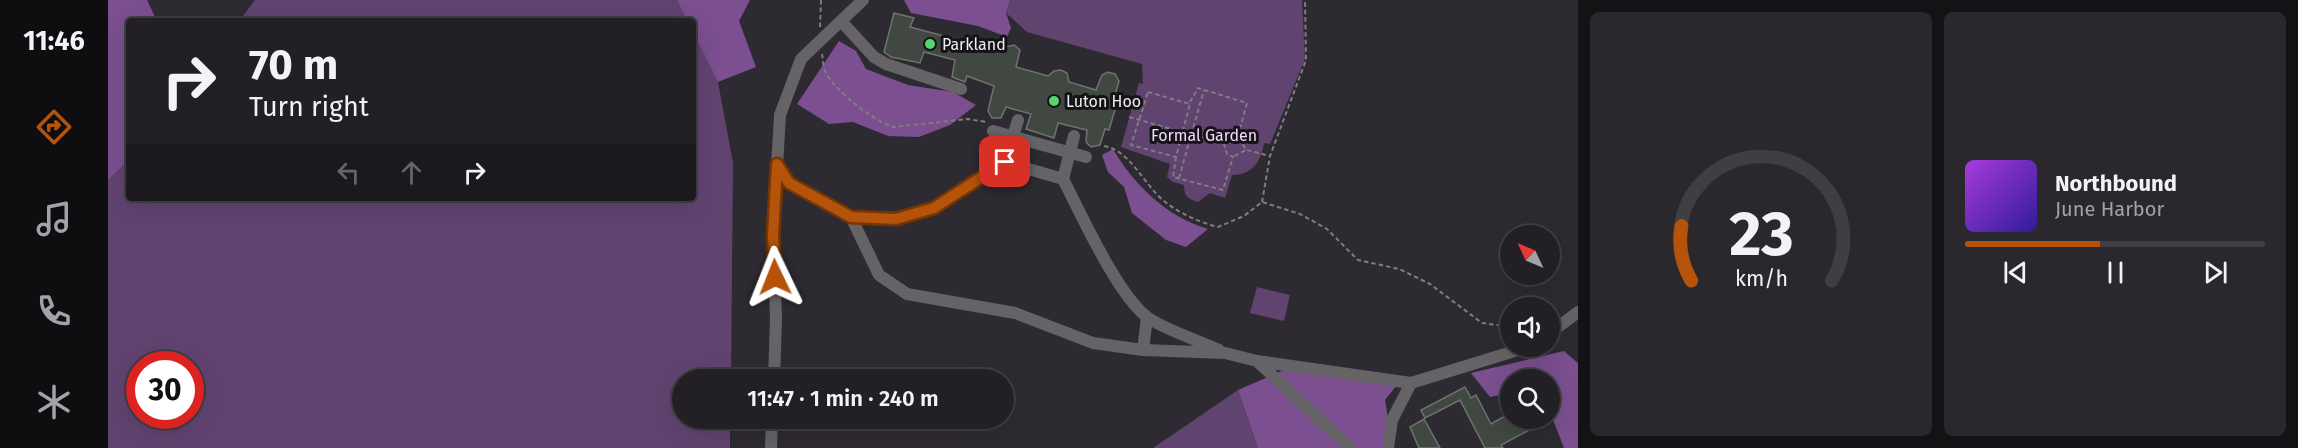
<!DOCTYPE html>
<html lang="en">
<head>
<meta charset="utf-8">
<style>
  body { margin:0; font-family:"Fira Sans",sans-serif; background:#2a282d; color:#f1f3f6; height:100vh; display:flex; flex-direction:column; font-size:22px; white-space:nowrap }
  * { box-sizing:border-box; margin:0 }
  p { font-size:20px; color:#a2a3a7 }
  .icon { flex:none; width:33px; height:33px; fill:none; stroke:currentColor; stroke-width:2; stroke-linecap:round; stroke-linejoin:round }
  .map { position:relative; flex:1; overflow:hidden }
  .details { display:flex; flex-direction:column; gap:12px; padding:12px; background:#131214; width:720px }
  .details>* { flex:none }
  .guide { position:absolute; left:18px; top:18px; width:570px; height:183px; border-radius:6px; box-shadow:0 6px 24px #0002,0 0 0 2px #3f3e42; background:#222025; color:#f1f3f6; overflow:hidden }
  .needle { width:39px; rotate:314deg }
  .fabs { position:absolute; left:1392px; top:225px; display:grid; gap:12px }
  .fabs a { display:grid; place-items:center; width:60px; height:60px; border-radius:50%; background:#222025; box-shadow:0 6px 24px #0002,0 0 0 2px #3f3e42; font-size:30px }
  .speed { position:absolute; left:18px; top:351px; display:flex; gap:12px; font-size:30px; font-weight:700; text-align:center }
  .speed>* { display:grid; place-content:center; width:78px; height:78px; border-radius:50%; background:#222025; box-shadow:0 6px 24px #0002,0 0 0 2px #3f3e42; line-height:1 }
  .speed .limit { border:9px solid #d22; background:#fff; color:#111 }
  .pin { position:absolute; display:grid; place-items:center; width:51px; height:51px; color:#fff; margin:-26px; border-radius:12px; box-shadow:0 3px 9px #0006 }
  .me { position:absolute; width:66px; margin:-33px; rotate:358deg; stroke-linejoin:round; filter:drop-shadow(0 0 4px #0008) }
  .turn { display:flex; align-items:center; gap:21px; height:126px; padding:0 24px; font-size:27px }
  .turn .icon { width:78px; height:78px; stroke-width:2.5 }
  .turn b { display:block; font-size:42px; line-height:51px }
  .lanes { display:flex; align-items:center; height:57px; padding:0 24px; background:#0003; justify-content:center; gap:30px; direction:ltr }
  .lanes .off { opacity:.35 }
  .details .card { flex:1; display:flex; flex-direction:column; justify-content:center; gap:9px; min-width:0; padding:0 21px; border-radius:9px; background:#2a282d }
  .details .dial { align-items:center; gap:0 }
  .dial svg { height:156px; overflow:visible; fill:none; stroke:#3f3e42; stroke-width:7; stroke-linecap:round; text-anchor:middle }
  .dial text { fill:#f1f3f6; stroke:none }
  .song { display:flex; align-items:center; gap:18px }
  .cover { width:72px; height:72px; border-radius:9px; background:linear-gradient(135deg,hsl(280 70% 55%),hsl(250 70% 35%)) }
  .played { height:6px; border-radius:3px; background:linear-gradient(90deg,#b45309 45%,#3f3e42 45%) }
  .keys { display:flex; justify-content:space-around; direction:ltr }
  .details .tiles { flex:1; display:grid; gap:12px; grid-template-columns:repeat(2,1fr) }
  .trip { position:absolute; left:564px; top:369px; width:342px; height:60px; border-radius:30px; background:#222025; box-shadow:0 6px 24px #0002,0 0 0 2px #3f3e42; font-weight:600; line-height:60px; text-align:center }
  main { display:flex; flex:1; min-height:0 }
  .tab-bar { display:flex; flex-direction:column; width:108px; justify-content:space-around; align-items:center; background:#0e0d0f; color:#a2a3a7 }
  .tab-bar .icon { width:42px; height:42px }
  .tab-bar .active { color:#b45309 }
  .tab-bar b { font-size:27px; color:#f1f3f6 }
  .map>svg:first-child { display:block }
</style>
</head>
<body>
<main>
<nav class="tab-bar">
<b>11:46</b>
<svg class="icon active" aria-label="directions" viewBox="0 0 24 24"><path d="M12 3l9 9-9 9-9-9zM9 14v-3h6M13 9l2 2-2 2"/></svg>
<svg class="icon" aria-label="music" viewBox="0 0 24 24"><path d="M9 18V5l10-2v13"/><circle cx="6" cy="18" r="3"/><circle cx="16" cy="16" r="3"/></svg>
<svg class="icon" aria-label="phone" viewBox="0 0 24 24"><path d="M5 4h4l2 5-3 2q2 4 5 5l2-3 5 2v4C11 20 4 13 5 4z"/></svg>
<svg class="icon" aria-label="climate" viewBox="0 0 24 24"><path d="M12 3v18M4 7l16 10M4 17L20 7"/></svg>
</nav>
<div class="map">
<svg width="1470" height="448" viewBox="0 0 1470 448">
  <rect width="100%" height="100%" fill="#2e2a31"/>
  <path fill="#614370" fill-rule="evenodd" d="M147,0H569L579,21H131Z
    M902,0H1194L1197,59L1162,144L1156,143C1153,162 1144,175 1124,175L1117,198L1102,193L1090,202C1080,199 1076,196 1076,185L1065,182L1059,177L1062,164L1013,147L1031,83L1035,84L1034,64L919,32L898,13Z
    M585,32L610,82L625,163L623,379L574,380V418L622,419V448H0V180L21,160V198H585ZM32,364H82V416H32Z
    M1149,287L1182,295L1176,321L1142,313Z
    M1130,390L1150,448H1045Z"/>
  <path fill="#7b4f90" d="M0,0H39L49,21H21V160L0,180Z
    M569,0H642L631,21L648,67L610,82L585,32V21H579Z
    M796,0H902L898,13L903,28L899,37L870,26L803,13Z
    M731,41L748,51L758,69L800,85L845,92L868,105L842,125L811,137L780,136L745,122L721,124L689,104Z
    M1005,149C1026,185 1059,217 1100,229L1078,247L1058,240L1024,213L1016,187L1000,172L994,155Z
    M1456,351L1470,363V448H1456L1442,412V380H1402V393L1382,397L1363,373Z
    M1178,369L1293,380L1277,400L1285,448H1150L1130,390Z"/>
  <path fill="#414741" stroke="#6d746d" stroke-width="1.5" d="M786,13L806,18L802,27L896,52L897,47L906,45L912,50L908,67L940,76L946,71L953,70L959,73L961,82L988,90L994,75L1000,72L1007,74L1011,81L1007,95L1011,96L1001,130L997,129L992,145L983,147L978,142L979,130L950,123L946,138L918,129L923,114L898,107L893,118H884L880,111L886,86L859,76L857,82L844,77L847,60L816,52L812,63L783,57L776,52Z
    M1357,387L1363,398L1368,395L1383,424L1402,413V418H1444L1393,445L1395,448H1377L1352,400L1317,418L1313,410Z
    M1316,419L1332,448H1311L1302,427Z"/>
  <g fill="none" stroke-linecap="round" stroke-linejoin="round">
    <path stroke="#7f7c82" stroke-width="2" stroke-dasharray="4.5 3" stroke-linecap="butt" d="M712,27L713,0
      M714,54C715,59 715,67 718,73C727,91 766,121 785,127L860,119L878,122
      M1040,92L1082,104L1068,157L1023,145Z
      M1082,102L1090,88L1139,103L1130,136
      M1021,117L1116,144
      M996,146C1022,150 1036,185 1056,201C1072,214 1091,222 1110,227L1136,216L1154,202L1192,214L1219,229L1250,260L1291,269L1322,284L1374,323L1402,327
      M1139,150L1162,156
      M1068,157L1065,177L1115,190L1125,157L1119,154L1116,144L1120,139L1130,136L1138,150L1125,157
      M1071,178L1096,90
      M1154,202L1162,156L1198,60L1197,0"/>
    <path stroke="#656366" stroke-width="12" d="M733,21L766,57L778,64L853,89
      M885,131L978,157
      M966,136L955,179C973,214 1009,294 1039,317C1057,330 1090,340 1111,350
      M897,162L955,179
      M669,164L681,183L743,217L771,275L799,294L907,313L985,343L1035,350L1117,353L1149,361L1242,448
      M743,217L788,219L826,208L897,162L910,120
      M1442,333L1470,312
      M1035,350L1039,317
      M1149,361L1303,383
      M666,380L668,318L665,235L672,115L693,59L755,0
      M663,448L664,418
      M1280,448L1284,420L1303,383L1423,346"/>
  </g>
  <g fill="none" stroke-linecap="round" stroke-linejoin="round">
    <defs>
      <path id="route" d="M667,277L665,235L669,164L681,183L743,217L788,219L826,208L897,162"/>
    </defs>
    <use href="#route" stroke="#753606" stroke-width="15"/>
    <use href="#route" stroke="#b45309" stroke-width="10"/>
  </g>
  <g fill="#56d671" stroke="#151316" stroke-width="2">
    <circle cx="822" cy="44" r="6"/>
    <circle cx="946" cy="101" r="6"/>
  </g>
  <g text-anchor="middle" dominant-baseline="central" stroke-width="6" stroke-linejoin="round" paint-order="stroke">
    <g font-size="16" fill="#f1eef3" stroke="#151316" text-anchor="start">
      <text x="834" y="44">Parkland</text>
      <text x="958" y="101">Luton Hoo</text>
    </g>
    <g font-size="16" fill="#f2d9ff" stroke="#151316">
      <text x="1096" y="135">Formal Garden</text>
    </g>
  </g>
</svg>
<div class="fabs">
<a><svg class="needle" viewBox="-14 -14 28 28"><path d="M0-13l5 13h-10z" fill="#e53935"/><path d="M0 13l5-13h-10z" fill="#a2a3a7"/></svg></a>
<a><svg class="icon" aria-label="sound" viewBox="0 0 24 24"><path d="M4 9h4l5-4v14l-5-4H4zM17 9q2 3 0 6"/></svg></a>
<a><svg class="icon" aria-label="search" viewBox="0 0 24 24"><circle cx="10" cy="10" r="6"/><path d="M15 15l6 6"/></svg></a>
</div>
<div class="speed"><div class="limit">30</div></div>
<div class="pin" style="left:897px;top:162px;background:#d93025"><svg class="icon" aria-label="arrive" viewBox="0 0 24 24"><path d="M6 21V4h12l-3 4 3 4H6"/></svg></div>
<svg class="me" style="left:667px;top:277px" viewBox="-20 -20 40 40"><path d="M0-17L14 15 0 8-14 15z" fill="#b45309" stroke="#fff" stroke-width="4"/></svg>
<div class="trip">11:47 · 1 min · 240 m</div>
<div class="guide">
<div class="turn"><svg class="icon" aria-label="right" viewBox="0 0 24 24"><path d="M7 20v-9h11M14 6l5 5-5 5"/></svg><div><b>70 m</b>Turn right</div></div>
<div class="lanes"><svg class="icon off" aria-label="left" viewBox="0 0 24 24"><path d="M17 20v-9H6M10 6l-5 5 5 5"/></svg><svg class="icon off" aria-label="ahead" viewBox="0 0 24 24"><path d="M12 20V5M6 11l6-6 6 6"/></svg><svg class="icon" aria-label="right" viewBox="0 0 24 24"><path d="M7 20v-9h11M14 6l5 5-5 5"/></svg></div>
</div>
</div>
<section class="details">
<div class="tiles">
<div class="card dial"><svg viewBox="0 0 100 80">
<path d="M14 69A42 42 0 1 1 86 69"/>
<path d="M14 69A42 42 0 0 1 9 41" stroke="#b45309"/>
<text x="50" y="56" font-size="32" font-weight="700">23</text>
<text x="50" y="72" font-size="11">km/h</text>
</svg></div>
<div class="card">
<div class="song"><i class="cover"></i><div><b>Northbound</b><p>June Harbor</p></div></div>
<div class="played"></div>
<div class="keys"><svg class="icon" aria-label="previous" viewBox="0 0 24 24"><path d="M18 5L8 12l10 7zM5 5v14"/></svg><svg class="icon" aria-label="pause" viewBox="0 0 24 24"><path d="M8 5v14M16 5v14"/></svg><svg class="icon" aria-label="next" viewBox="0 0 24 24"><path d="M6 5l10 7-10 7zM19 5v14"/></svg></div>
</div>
</div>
</section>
</main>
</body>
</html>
